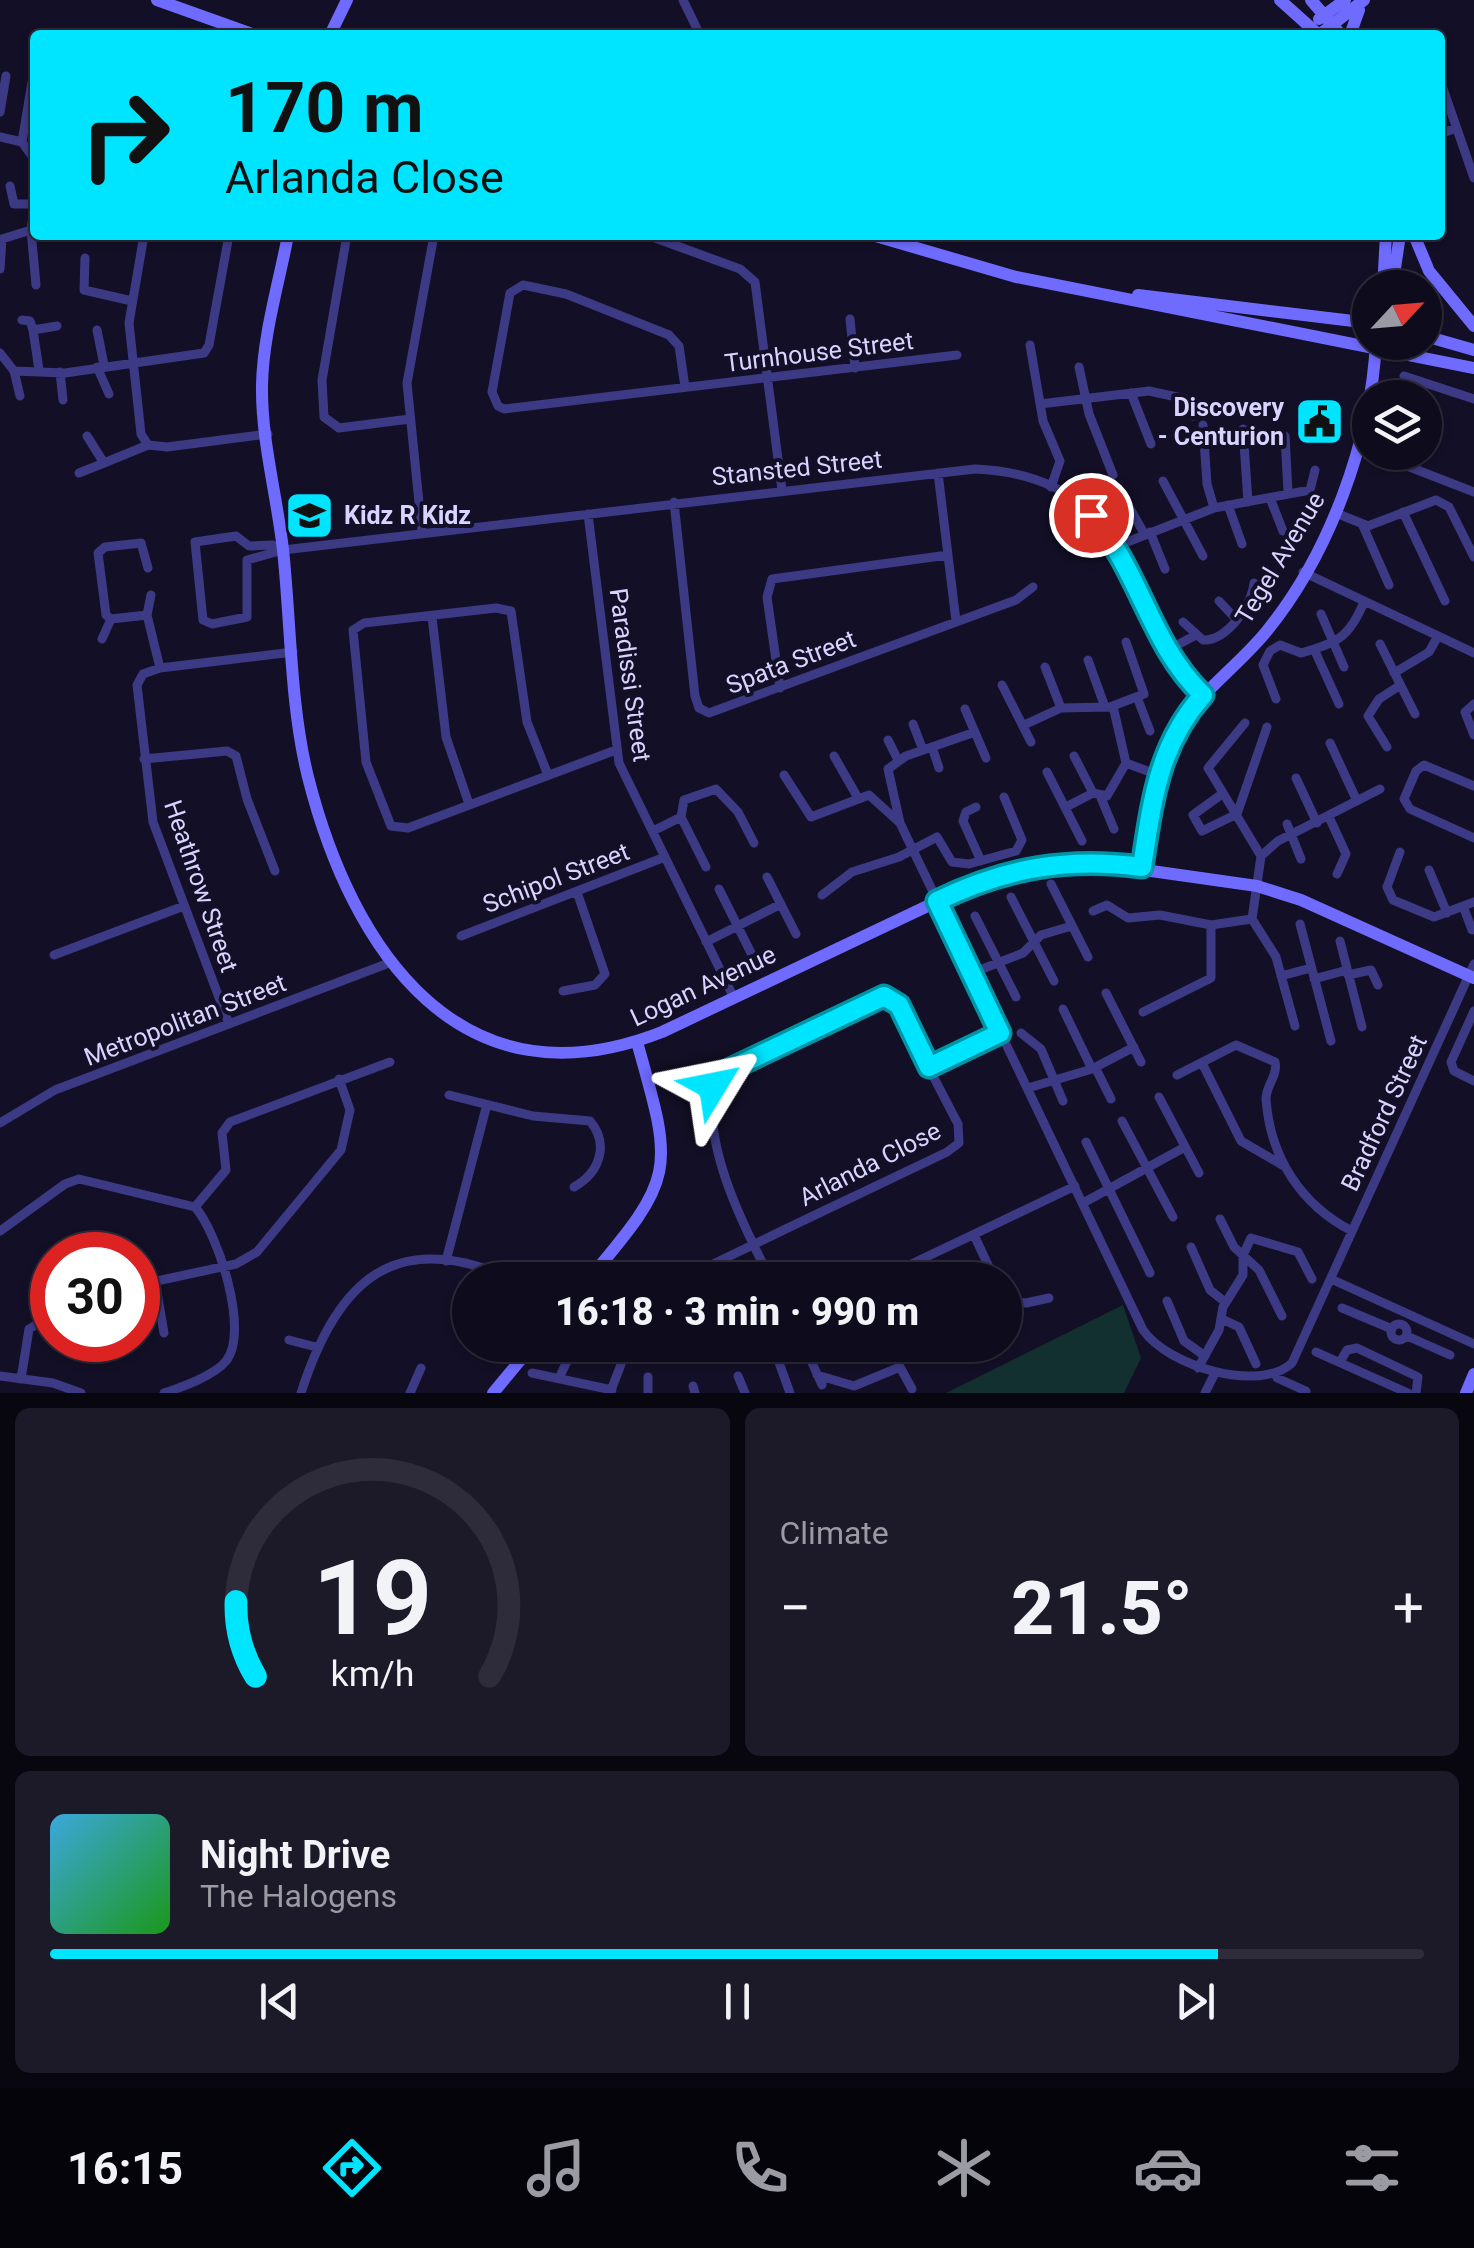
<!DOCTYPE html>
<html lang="en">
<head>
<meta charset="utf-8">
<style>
  body { margin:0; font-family:Roboto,sans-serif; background:#1c1929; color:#f1f3f6; height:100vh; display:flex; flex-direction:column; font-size:38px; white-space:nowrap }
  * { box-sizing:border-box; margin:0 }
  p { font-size:32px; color:#9b9ba3 }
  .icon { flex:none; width:55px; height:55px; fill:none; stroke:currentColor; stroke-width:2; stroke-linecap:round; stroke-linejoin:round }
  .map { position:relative; height:1393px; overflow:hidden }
  .details { display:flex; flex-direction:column; gap:15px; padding:15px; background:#08060f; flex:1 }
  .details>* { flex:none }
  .top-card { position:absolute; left:30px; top:30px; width:1415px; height:210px; border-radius:10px; box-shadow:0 2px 8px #0004,0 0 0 2px #2e2b3b; background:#00e5ff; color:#111; overflow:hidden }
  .needle { width:65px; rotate:64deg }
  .tools { position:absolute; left:1352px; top:270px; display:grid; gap:20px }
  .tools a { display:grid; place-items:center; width:90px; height:90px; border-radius:50%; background:#0e0b1c; box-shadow:0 2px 8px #0004,0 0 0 2px #2e2b3b; font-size:50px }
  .speed { position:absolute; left:30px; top:1232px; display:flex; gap:20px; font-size:50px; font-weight:700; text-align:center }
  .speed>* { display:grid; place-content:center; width:130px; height:130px; border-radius:50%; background:#0e0b1c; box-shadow:0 2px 8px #0004,0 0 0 2px #2e2b3b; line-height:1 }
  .speed .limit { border:15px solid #d22; background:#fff; color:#111 }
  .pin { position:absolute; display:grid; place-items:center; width:85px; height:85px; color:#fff; margin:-42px; border:5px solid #fff; border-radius:50%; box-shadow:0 2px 10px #0007 }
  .me { position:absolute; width:110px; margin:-55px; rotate:55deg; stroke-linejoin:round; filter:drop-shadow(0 0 8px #0008) }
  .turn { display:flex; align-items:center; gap:35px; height:210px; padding:0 30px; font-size:45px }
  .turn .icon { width:130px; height:130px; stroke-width:2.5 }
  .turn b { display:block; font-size:70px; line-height:85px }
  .big { font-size:75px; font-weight:800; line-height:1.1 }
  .details .tile { flex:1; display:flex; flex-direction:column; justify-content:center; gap:15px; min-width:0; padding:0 35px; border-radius:15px; background:#1c1929 }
  .details .dial { align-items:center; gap:0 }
  .dial svg { height:260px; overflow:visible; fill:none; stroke:#2e2b3b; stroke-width:7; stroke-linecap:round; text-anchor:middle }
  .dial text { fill:#f1f3f6; stroke:none }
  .song { display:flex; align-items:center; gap:30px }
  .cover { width:120px; height:120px; border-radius:15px; background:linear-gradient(135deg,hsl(200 70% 55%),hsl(120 70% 35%)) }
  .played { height:10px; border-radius:5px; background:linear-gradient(90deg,#00e5ff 85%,#2e2b3b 85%) }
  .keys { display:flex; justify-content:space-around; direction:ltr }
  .heat { display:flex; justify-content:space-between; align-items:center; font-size:55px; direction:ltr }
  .details .tiles { flex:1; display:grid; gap:15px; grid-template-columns:1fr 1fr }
  .tile:last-child { grid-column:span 2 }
  .trip { position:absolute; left:452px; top:1262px; width:570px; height:100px; border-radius:50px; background:#0e0b1c; box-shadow:0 2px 8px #0004,0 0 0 2px #2e2b3b; font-weight:800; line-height:100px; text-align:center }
  .menu { display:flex; height:160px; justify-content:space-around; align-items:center; background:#06040b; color:#9b9ba3 }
  .menu .icon { width:70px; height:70px }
  .menu .active { color:#00e5ff }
  .menu b { font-size:45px; color:#f1f3f6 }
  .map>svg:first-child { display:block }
</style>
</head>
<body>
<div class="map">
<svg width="1474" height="1393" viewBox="0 0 1474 1393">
  <rect width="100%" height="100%" fill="#130f26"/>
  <path fill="#12302f" d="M1123,1305L1141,1358L1124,1393H946Z"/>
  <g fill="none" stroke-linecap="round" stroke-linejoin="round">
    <path stroke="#3d3a85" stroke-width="9" d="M683,0L700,35
      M1440,80L1474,178
      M32,82L22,142L35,160
      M0,112L6,76
      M1440,134L1456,128
      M0,137L22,142
      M10,186L14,204H35
      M31,230L36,285
      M144,235L129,323L141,434L148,445
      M347,235L322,380L324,417L339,428L410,419
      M647,235L740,269L755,282L782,490
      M85,258L84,290L132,301
      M0,269L2,239L31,230L35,201
      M850,319L855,368
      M22,320L30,321L33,330
      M97,330L104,365
      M1030,345L1043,421L1060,461L1051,487
      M0,353L14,371L65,373L204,353L209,345L229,235
      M97,367L109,394
      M1079,367L1089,414L1113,475
      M39,370L33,330L57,326
      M14,371L20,396
      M60,372L63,400
      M1404,376L1474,399
      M685,387L679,346L669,335L566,294L523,285L510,293L492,392L498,406L504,409L957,355
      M1131,393L1151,444
      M1040,404L1149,391L1186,399L1193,416
      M1203,425L1207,484L1214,508
      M1243,429L1248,502
      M1285,436L1288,492
      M148,445L167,447L268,434
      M1371,452L1474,492
      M104,463L148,445
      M79,473L104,463L87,436
      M938,473L956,621
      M1163,481L1203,556
      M1124,498L1145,535
      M1270,498L1283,531
      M674,502L695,696L699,708L709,713L1016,600L1033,587
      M1228,505L1242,544
      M1403,512L1445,601
      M1336,513L1368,526L1436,500L1449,507L1474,557
      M588,514L619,763L734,998
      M1363,526L1389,585
      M422,532L407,383L434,235
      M1150,532L1165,569
      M1117,546L1214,508L1310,490L1315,470
      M283,550L273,545L249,546L236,536L195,542L203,620L212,624L247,617V560L283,550L975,469C1142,476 1113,610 1203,695
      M1303,572L1474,653
      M151,595L147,615L160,668
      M1219,601L1236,619
      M1321,614L1344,667
      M147,615L111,619L106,615L98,553L105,547L141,543L148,568
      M432,617L446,737L469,804
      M1183,622L1203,640C1227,641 1252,605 1254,583
      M102,639L111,619
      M1380,644L1415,714
      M1314,649L1339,704
      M1166,651L1196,635
      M1088,660L1105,707
      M1045,667L1061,708
      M1394,673L1429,652L1438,636
      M1002,685L1031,742
      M780,688L767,597L772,579L948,555
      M1137,697L1150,731
      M1276,699L1263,665L1270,651L1280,645L1301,653C1338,642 1349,638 1364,602
      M1474,704L1465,712L1474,735
      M965,709L986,758
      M1245,723L1208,768L1261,856
      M913,724L923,750
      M1024,725L1061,708L1110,707L1144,694L1126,642
      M888,740L898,760
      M1330,743L1357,801
      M932,747L939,768
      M1387,747L1368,716L1379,699L1399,686
      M834,756L858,798
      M1074,756L1093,793L1107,796L1126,763L1113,706
      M144,759L227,751L236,756L247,799L275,871
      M1126,763L1158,775
      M1047,772L1082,841
      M548,775L527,722L511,611L496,608L364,623L353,630L366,762L391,826L408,828L616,750
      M784,775L811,817L869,795L900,823L1143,1330C1169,1367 1260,1393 1292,1363L1474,964
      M1296,778L1317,823
      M1474,786L1424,765L1416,771L1404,799L1410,809L1474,838
      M1222,794L1193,815L1202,831L1237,814L1267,727
      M1101,798L1114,829
      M976,807L966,812L963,821L981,861
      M1066,807L1093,793
      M681,817L706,867
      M1329,817L1346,854L1337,874
      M900,823L888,769L906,756L975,732
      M1287,824L1301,859
      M653,831L681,817L684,800L716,789L738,812L754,843
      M1400,852L1387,887L1393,900L1434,917L1474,902
      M1429,870L1447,913
      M767,877L796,934
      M1051,884L1088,957
      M719,889L752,955
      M822,895L852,872L899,857L937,837L952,862L969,864L1016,851L1022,840L1004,797
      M1011,897L1054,981
      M1463,906L1472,930
      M1093,911L1107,905L1128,918L1160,915L1211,925V978L1143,1012
      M975,916L1016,997
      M1300,924L1331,1041
      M1211,925L1252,919
      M461,936L665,857
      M1340,941L1362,1027
      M706,942L781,904
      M54,955L184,906
      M972,973L1023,953L1041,935L1072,926
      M1348,975L1371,970L1378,985
      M1281,976L1311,968
      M1314,979L1347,970
      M563,991L595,985L605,974L577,892
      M1106,993L1141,1062
      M1063,1009L1092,1069
      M1474,1011L1451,1062L1454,1071L1474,1081
      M229,1024L153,822L137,685L143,674L160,668L293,652
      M1295,1026L1276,957L1252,919L1261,856L1278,841L1380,789
      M1021,1033L1041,1049L1063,1101
      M1202,1063L1241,1141L1284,1166
      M929,1067L1000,1033
      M1095,1067L1111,1099
      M1177,1075L1236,1045L1275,1062C1278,1076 1266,1085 1266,1099C1270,1157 1301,1205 1352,1231
      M1028,1088L1092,1069L1134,1047
      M449,1095L533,1116L590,1121C610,1145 599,1173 574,1187
      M1159,1097L1199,1173
      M1122,1121L1173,1217
      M0,1123L55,1090L389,963
      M1086,1142L1150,1273
      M1083,1203L1185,1147
      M195,1207L226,1170L222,1133L230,1122L390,1062
      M1220,1219L1234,1247L1259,1270L1282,1316
      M0,1231L65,1184L79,1179L195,1207C218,1233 250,1332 226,1361C214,1376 182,1387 164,1393
      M974,1235L995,1280
      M1191,1247L1210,1290L1225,1302
      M446,1261L486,1108
      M691,1275C776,1233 862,1193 947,1152L959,1143L958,1124L892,997H882L722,1073L715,1081C700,1142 744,1227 771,1280
      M1331,1279L1474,1344
      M878,1280L1075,1186
      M966,1280L989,1267
      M155,1281L164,1333
      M138,1285L236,1264L257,1252L341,1150L350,1110L339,1079
      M1005,1301L1026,1303L1049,1298
      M1167,1301L1184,1341L1205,1356
      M1342,1308L1392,1329
      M1222,1319L1239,1327L1256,1364
      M1391 1332a8 8 0 1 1 16 0a8 8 0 1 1-16 0Z
      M1407,1336L1450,1355
      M289,1340L316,1347
      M627,1345L685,1357L741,1345
      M804,1345L822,1385
      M943,1345L947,1357
      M1316,1352L1408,1393
      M777,1357L790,1393
      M1340,1362L1347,1350L1357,1348L1418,1377L1416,1393
      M1198,1368L1219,1330L1223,1307L1243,1275V1255L1251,1238L1298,1252L1312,1279
      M532,1373L612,1390
      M817,1375L854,1386L900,1367L912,1389
      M0,1376L53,1383L81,1393
      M738,1376L745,1393
      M648,1377V1393
      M559,1378L571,1353L587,1356
      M1277,1378L1306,1391
      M21,1379L29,1329L52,1315
      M693,1386L695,1393
      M301,1393C337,1280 395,1226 514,1280
      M410,1393L421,1368
      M610,1393L628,1346
      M1205,1393L1214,1375"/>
    <path stroke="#6f6bff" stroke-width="12" d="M157,0L255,35
      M1280,0L1319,35
      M1311,0L1341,35
      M1319,19L1345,0
      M330,35L347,0
      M1319,35L1364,0
      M1350,35L1359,10
      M288,235C279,283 263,335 262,385C261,439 277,496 283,550C291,624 290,705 308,777C352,951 461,1111 662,1032L976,883L1036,866L1088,862L1257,886L1301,900L1474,978
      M872,235L1016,277L1474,368
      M1414,235L1429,271L1474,326
      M1383,288L1386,235
      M1392,288L1400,235
      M1138,295L1370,323
      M1425,336L1474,350
      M1142,867C1148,828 1151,784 1167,747C1189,699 1234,671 1266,632C1329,555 1371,441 1376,342
      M588,1280C676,1176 674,1172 637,1042
      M493,1393L533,1345
      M1466,1393L1474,1374"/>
  </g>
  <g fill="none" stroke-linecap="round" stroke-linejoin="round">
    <defs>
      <path id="route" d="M713,1086L722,1073L884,996L899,1005L929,1067L1000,1033L937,901C1005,868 1067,857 1142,867C1152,803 1158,745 1203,695C1150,645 1140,570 1091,515"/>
    </defs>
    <use href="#route" stroke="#0095a6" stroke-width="25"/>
    <use href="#route" stroke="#00e5ff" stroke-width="18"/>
  </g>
  <defs>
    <symbol id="civic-square" viewBox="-11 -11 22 22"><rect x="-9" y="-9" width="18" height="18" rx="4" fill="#00e5ff" stroke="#130f26"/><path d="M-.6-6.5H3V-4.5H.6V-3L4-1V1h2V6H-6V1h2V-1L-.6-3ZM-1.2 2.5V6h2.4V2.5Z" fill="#111"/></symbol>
    <symbol id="school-square" viewBox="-11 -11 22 22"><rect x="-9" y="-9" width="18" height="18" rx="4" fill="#00e5ff" stroke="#130f26"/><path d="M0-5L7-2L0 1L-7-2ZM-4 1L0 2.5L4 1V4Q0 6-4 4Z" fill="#111"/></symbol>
  </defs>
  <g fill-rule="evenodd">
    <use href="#civic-square" x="1292" y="394" width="55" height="55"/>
    <use href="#school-square" x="282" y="488" width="55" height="55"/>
  </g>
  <g text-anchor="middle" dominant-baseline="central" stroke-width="8" stroke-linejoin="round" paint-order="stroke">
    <g font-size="25" fill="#d9d4ff" stroke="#130f26">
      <text transform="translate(819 352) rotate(-7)">Turnhouse Street</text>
      <text transform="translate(797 468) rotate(-6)">Stansted Street</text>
      <text transform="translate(1280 558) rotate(-59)">Tegel Avenue</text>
      <text transform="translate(791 662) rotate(-21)">Spata Street</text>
      <text transform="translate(630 675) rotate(82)">Paradissi Street</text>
      <text transform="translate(556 878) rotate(-21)">Schipol Street</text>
      <text transform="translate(201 886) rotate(71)">Heathrow Street</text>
      <text transform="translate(703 986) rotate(-25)">Logan Avenue</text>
      <text transform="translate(185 1020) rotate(-21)">Metropolitan Street</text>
      <text transform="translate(1384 1113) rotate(-65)">Bradford Street</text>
      <text transform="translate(870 1164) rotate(-27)">Arlanda Close</text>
    </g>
    <g font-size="25" font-weight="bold" fill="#d9d4ff" stroke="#130f26" text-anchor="end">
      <text x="1284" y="407">Discovery<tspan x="1284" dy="29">- Centurion</tspan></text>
      <text x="344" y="515" text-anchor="start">Kidz R Kidz</text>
    </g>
  </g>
</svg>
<div class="tools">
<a><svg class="needle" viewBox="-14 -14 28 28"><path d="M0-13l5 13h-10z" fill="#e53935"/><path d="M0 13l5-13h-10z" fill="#9b9ba3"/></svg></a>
<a><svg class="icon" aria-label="layers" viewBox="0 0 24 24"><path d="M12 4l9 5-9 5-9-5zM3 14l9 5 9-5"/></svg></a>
</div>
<div class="speed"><div class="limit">30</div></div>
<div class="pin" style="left:1091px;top:515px;background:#d93025"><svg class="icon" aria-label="arrive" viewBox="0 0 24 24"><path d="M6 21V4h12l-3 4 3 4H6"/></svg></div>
<svg class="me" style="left:713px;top:1086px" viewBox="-20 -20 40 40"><path d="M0-17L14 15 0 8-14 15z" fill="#00e5ff" stroke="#fff" stroke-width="4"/></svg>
<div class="trip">16:18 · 3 min · 990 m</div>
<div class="top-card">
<div class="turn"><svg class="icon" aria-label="right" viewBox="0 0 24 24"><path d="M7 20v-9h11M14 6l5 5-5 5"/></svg><div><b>170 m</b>Arlanda Close</div></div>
</div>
</div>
<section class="details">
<div class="tiles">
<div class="tile dial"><svg viewBox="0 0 100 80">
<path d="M14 69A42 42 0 1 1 86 69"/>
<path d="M14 69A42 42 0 0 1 8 46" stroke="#00e5ff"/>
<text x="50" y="56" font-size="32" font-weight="700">19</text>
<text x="50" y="72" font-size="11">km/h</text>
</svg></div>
<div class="tile"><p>Climate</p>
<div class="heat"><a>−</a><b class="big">21.5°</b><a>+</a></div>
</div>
<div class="tile">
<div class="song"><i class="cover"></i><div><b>Night Drive</b><p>The Halogens</p></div></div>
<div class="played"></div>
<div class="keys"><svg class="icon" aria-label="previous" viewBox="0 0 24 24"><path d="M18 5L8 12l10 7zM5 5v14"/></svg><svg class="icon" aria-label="pause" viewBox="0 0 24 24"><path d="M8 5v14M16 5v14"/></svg><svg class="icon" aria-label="next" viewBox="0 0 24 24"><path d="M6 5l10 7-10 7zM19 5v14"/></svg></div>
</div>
</div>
</section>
<nav class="menu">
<b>16:15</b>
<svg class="icon active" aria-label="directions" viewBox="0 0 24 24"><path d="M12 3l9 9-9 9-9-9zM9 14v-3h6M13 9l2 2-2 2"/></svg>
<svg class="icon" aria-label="music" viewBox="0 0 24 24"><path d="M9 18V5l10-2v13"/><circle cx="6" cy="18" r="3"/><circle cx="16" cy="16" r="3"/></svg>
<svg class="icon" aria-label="phone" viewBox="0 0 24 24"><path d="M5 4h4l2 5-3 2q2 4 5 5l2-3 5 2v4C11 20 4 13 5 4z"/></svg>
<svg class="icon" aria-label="climate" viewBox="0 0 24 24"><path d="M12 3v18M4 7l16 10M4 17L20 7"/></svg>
<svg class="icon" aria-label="car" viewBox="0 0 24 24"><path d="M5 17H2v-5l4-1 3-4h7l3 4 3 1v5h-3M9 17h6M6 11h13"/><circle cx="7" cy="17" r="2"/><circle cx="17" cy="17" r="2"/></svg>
<svg class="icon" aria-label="filters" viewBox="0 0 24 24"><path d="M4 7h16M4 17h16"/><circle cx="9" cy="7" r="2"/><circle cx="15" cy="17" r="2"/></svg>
</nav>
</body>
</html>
